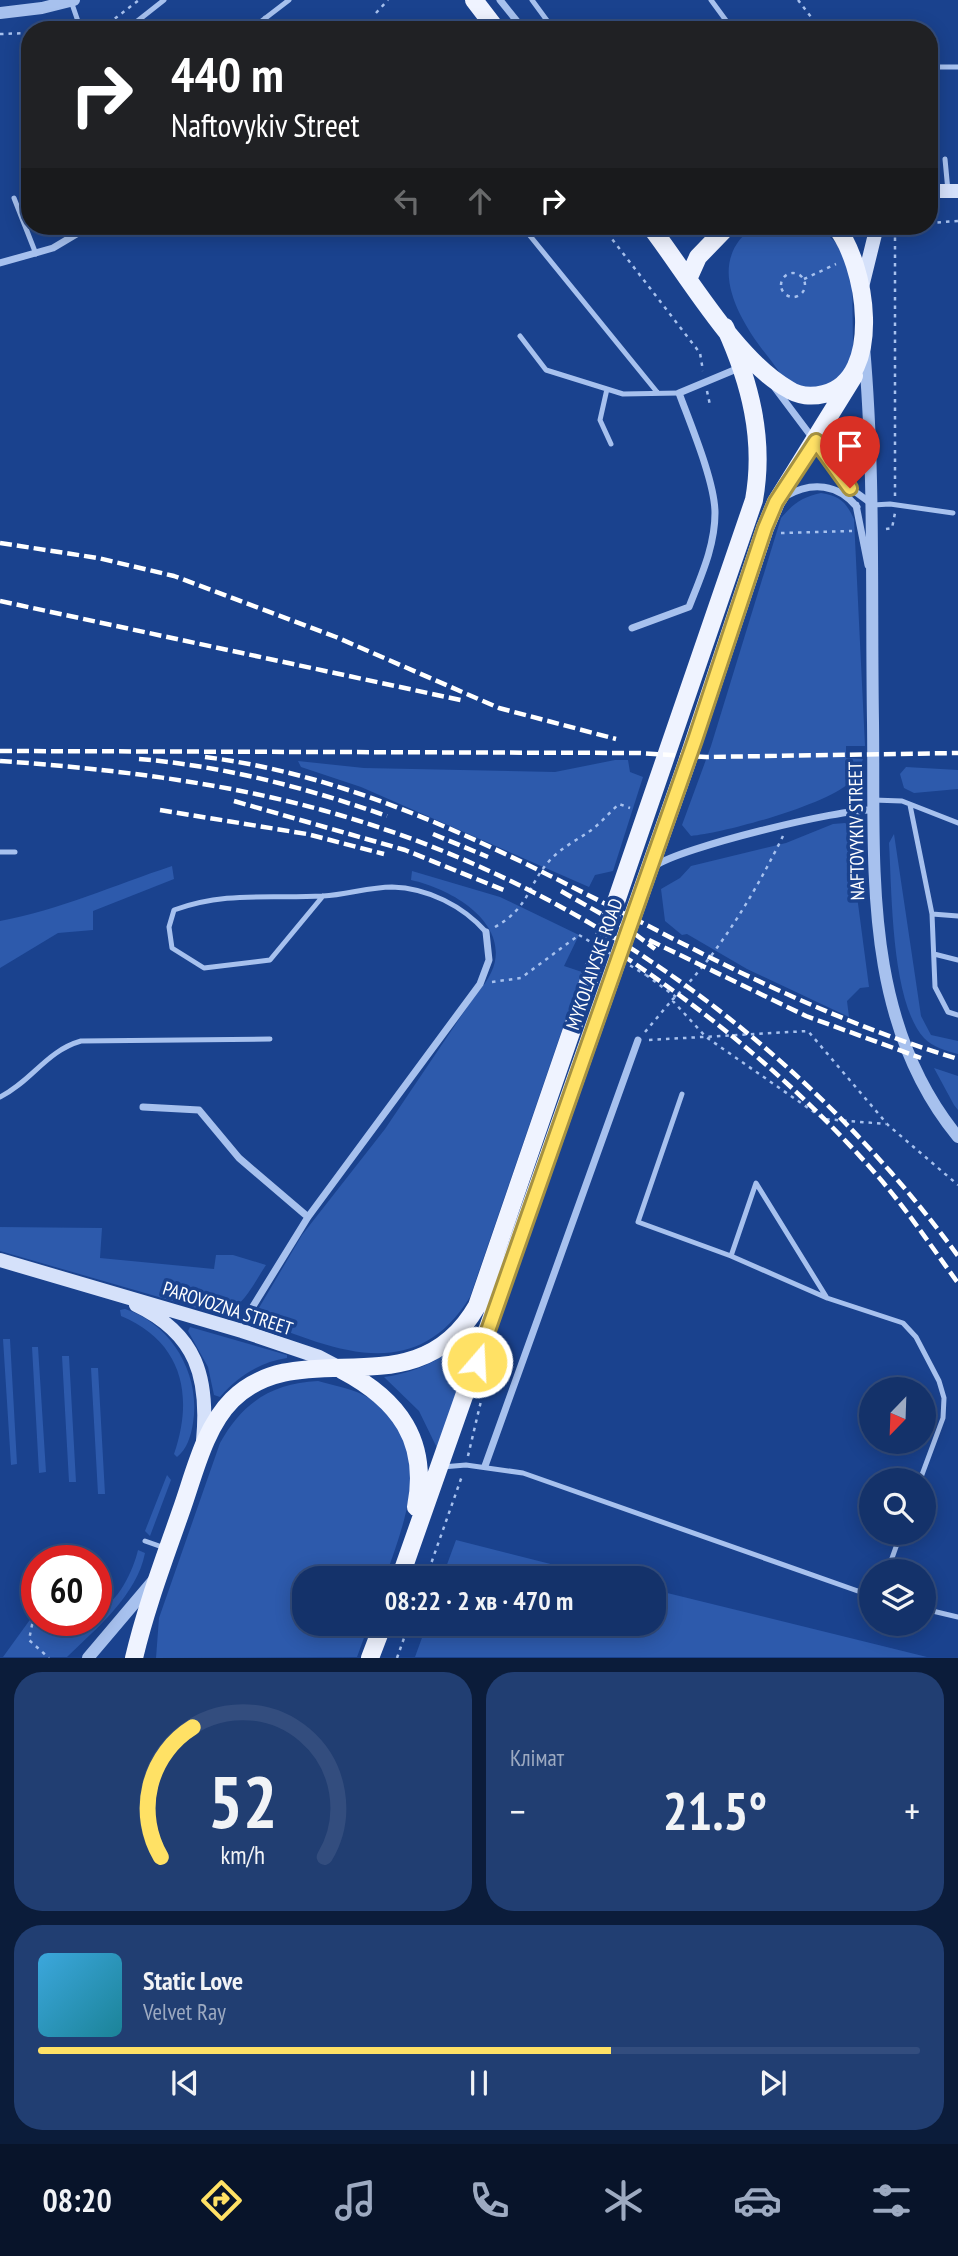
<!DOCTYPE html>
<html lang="uk">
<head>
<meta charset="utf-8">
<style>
  body { margin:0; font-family:"PT Sans Narrow",sans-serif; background:#213e72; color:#f1f3f6; height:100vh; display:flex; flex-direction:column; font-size:26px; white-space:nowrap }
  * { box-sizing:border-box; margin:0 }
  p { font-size:23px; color:#9daac1 }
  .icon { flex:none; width:38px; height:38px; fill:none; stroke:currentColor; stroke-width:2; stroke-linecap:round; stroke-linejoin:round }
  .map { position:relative; height:1658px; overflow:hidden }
  .sheet { display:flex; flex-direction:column; gap:14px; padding:14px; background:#0b1c3a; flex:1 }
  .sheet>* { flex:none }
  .guide { position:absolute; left:21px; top:21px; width:917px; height:214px; border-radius:28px; box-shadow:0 4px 18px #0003,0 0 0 2px #334d7e; background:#202124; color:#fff; overflow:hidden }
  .needle { width:46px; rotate:203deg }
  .fabs { position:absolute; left:859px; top:1377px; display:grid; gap:14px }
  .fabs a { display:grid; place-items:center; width:77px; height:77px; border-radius:50%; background:#14326a; box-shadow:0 4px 18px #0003,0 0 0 2px #334d7e; font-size:35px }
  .speed { position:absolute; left:21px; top:1545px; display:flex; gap:14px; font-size:35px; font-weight:700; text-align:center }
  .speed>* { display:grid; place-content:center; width:91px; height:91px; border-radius:50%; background:#14326a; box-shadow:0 4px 18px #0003,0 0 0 2px #334d7e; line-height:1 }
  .speed .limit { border:10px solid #d22; background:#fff; color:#111 }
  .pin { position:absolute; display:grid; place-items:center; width:60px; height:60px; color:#fff; margin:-72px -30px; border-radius:50% 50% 50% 0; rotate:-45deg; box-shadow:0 0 7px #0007 }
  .pin .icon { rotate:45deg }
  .me { position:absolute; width:77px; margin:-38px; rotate:19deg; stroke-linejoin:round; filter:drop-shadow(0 0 5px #0008) }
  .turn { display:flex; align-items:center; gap:24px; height:147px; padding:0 35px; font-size:32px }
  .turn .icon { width:91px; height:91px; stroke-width:2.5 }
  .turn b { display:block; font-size:49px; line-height:60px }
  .lanes { display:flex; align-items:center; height:66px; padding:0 35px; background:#0003; justify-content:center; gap:35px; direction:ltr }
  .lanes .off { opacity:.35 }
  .big { font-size:52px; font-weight:700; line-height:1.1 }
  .sheet .tile { flex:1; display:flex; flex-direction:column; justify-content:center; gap:10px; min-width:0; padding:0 24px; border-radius:28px; background:#213e72 }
  .sheet .dial { align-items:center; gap:0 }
  .dial svg { height:182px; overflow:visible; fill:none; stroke:#334d7e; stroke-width:7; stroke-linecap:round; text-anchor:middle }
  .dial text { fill:#f1f3f6; stroke:none }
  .song { display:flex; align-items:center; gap:21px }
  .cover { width:84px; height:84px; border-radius:10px; background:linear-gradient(135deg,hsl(200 70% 55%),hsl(190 70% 35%)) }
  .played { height:7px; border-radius:4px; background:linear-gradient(90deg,#ffe165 65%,#334d7e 65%) }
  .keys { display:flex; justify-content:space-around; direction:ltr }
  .heat { display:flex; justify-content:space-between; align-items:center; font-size:38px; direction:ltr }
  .sheet .tiles { flex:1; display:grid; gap:14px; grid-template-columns:1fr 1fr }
  .tile:last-child { grid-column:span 2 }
  .trip { position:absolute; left:292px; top:1566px; width:374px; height:70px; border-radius:28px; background:#14326a; box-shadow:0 4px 18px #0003,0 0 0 2px #334d7e; font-weight:700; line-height:70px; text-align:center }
  .menu { display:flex; height:112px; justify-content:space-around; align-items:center; background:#08142a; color:#9daac1 }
  .menu .icon { width:49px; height:49px }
  .menu .on { color:#ffe165 }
  .menu b { font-size:32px; color:#f1f3f6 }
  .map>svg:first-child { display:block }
</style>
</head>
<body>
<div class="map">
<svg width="958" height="1658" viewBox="0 0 958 1658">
  <rect width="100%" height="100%" fill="#1a428e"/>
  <path fill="#2d5aac" d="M755,226H819L845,252L852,271L853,346L852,357L840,377L816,390C808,388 797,387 790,383C782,378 775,365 769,358C739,321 703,261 755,226Z
    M821,493C840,496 846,502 854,519L865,746H846V758L863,759C860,767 857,776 850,782C827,805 724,833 691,836L682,825L711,746L781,518C793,504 802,497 821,493Z
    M615,760H628L630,772L643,777L613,871L595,875L589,887L361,787L301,767L298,761L364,768L555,772Z
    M906,767L958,770V789L914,793L904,788L900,774Z
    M845,823L857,830V896L869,987L860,988L847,1001L849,1017L747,969L687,934L682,935L665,921L661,889L680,878L691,866L786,843L833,824Z
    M894,834L921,1016L931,1035L958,1041V1054C946,1051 933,1047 924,1038C891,1002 892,892 889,843Z
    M172,866L174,879L93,911V930L58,933L0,968V921C59,910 115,885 172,866Z
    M412,871L500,897L579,935L564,966L582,972L470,1297C414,1388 331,1348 253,1318L302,1235L385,1129L476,994C529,939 465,892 411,880Z
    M934,1068L958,1076V1110L954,1105Z
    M0,1227L102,1228L100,1258L214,1269L216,1255H233L266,1265C253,1284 240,1316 214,1313L0,1251Z
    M125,1309C172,1324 201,1375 193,1423C191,1436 187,1449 177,1457L174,1454C194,1396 183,1342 121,1316L120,1310Z
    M190,1327L287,1355V1358C260,1362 238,1376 220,1397L214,1395L208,1367L188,1331Z
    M479,1328L437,1448L419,1411L384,1377C422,1372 450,1354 479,1328Z
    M3,1339H10L17,1464L11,1465Z
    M32,1347H38L46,1472L39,1473Z
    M62,1356H69L76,1482H69Z
    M91,1368H98L105,1494H98Z
    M318,1381C335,1386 355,1389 369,1398C437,1444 406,1518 385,1578H304V1624H369L357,1657L156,1658L159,1618L220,1443C242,1403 272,1383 318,1381Z
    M167,1475L171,1480L150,1536L145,1531Z
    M456,1540L606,1578H442Z
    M138,1550L145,1553C137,1595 96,1629 67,1657H3L37,1610V1620H96V1608C117,1608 134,1568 138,1550Z
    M655,1590L927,1657H415L427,1624H654Z"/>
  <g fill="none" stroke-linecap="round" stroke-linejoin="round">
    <path stroke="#a7c1ee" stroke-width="2.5" stroke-dasharray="3.5 5" stroke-linecap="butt" d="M798,0L821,30
      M376,13L388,0
      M90,23L113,20L139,0
      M46,30L69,26
      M0,34L30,33
      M932,208L933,221
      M929,223L958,221
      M602,226L700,353L703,371
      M781 285a12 12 0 1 1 24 0a12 12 0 1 1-24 0Z
      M804,279L836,264
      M707,391L710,405
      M895,496V237L922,226
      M886,529L892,528L895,513
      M781,533L852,531
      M495,927C531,906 526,887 550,860C561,848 577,840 590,831C601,823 609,813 619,804L630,808
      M646,975L676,997
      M492,982L521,978L579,935
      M672,1000C717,957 755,893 783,836
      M645,1032L672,1000L706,1037L824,1119L886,1124
      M649,1040L808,1031L888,1125L958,1185
      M468,1456L481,1401
      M426,1578L462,1476
      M37,1617L32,1625L29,1640L49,1658
      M397,1658L409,1624"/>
    <path stroke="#a7c1ee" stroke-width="5" d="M532,0L554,30
      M711,0L733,30
      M71,1L81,30
      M265,18L273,30
      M126,30L164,0
      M250,30L289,0
      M929,67H958
      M945,159L948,191
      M14,198L36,254
      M522,226L657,392
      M520,336L546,370L623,394L679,393
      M607,389L600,420L611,444
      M873,505L890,504L953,513
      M873,800L902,801L958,823
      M910,805L932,914L935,987L948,1012L958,1015
      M0,852H15
      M323,896L270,960L204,968L172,948L169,927L174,910C226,891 269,899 323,896C346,895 369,887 392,887C428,888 463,906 486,932
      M932,914L958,916
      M934,954L958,960
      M682,1094L638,1222L731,1256L756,1183L827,1298L903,1323L916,1337L939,1381L944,1398L943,1418L920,1480
      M0,1097C32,1081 46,1051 81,1041L270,1039
      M731,1256L827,1298
      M442,1467L466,1465L523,1473L872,1596
      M145,1541L165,1548
      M887,1572L901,1533
      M924,1609L958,1617"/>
    <path stroke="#a7c1ee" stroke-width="7" d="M500,0L524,30
      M365,30L374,23
      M0,263L53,248L90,226
      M775,388L850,488L872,504
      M786,496C812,481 838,484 857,507
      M856,505L868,565
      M632,628L689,607C701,576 715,546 715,513C715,482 690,423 679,393L739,368
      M655,866C679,848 842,808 873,810
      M143,1107L199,1110L239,1158L308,1217
      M242,1331L247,1316L308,1217L480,984L489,960L486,932
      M485,1466L638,1040"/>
    <path stroke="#a7c1ee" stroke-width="12" d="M0,13L42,8L74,0
      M864,347C875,472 871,597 873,722C875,865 861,1019 958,1137
      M88,1658L154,1580"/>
    <path stroke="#d5e1fa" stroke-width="14" d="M929,191H958
      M862,287L877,226
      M0,1260L242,1331L319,1357L338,1367
      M136,1305C197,1334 209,1378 203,1441"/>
    <path stroke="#eff3ff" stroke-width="18" d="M474,0L497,30
      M650,226C687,274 736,360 788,389C798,396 812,397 824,394C885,379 866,262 835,226
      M689,277L698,257L728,226
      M342,1370C399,1400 429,1441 416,1507
      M400,1578L686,765L765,528L776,502L854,376
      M134,1658C146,1607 164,1560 181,1511C194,1475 204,1428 232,1400C301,1331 416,1413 477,1306L754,500C765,439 750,382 725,327
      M370,1658L383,1624"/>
    <path stroke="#fff" stroke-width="4.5" stroke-dasharray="12 5" stroke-linecap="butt" d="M0,543L98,558L174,576L336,637L499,708L616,739
      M0,601L465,701
      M0,751L639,753L706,757L958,753
      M205,757C386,780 548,876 709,957C789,997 872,1033 958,1059
      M139,759C224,766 307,788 387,816
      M0,761C104,768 221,782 322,810C577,880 802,1043 958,1256
      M234,801L405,850L506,891
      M160,810L307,834L384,854
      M433,834L488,857
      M561,891L631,931L655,949
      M649,940L806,1016L921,1058
      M622,955C715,1017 801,1089 875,1173C905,1207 931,1246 958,1283"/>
    <path stroke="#a7c1ee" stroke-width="2.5" stroke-dasharray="3.5 5" stroke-linecap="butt" d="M579,935L646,975"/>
  </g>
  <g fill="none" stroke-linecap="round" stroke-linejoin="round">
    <defs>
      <path id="route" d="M477,1362L695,740L765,528L776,502L816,441L850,488"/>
    </defs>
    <use href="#route" stroke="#a69242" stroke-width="18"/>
    <use href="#route" stroke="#ffe165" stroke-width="12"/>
  </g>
  <g text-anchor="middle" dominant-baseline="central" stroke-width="7" stroke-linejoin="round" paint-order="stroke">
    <g font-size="19" fill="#fff" stroke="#1a428e">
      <text transform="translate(856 831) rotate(-91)">NAFTOVYKIV STREET</text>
      <text transform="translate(594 964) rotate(-71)">MYKOLAIVSKE ROAD</text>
      <text transform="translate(228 1308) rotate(18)">PAROVOZNA STREET</text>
    </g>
  </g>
</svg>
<div class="fabs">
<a><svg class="needle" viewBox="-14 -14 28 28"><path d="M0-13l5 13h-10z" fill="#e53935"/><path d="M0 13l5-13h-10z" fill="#9daac1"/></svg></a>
<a><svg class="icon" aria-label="search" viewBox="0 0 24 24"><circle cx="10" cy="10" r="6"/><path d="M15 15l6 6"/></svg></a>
<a><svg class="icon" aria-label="layers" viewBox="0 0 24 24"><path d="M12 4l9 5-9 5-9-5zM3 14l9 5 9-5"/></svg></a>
</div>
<div class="speed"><div class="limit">60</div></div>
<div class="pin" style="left:850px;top:488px;background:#d93025"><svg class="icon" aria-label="arrive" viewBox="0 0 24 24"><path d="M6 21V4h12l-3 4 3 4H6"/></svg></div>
<svg class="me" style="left:477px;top:1362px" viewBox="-20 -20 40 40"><circle r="17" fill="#ffe165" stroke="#fff" stroke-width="3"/><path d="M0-11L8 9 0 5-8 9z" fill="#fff"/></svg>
<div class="trip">08:22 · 2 хв · 470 m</div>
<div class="guide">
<div class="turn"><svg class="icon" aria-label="right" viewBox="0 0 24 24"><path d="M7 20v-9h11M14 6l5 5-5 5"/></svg><div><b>440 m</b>Naftovykiv Street</div></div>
<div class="lanes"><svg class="icon off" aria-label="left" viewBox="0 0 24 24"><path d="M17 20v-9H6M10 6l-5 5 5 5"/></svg><svg class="icon off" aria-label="ahead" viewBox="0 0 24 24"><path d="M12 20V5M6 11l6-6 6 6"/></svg><svg class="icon" aria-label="right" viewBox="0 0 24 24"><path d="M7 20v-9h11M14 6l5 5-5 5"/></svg></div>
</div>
</div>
<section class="sheet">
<div class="tiles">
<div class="tile dial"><svg viewBox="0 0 100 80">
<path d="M14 69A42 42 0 1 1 86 69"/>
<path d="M14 69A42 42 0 0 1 28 12" stroke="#ffe165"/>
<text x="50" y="56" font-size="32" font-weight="700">52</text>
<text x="50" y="72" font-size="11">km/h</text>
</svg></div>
<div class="tile"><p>Клімат</p>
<div class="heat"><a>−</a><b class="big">21.5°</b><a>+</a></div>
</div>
<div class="tile">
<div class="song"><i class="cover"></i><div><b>Static Love</b><p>Velvet Ray</p></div></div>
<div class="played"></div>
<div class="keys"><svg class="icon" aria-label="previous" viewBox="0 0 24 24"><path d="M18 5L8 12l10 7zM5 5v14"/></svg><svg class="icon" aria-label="pause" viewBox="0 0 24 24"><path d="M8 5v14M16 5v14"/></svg><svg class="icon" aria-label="next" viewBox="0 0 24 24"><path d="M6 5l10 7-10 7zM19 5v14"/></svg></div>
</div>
</div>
</section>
<nav class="menu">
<b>08:20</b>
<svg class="icon on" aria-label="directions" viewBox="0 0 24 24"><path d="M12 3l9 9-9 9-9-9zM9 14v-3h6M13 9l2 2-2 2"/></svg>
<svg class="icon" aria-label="music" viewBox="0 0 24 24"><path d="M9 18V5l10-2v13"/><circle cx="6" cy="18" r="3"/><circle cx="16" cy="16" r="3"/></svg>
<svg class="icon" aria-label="phone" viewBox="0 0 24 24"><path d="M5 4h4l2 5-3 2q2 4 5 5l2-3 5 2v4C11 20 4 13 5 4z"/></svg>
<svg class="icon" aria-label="climate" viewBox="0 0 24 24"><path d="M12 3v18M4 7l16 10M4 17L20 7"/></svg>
<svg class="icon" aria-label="car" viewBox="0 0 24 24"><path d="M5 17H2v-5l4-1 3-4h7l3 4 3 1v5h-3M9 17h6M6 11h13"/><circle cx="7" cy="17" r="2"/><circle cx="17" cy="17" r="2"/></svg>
<svg class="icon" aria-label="filters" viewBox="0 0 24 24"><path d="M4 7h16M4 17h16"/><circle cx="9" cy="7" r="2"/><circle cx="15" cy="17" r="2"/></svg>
</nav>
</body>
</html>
